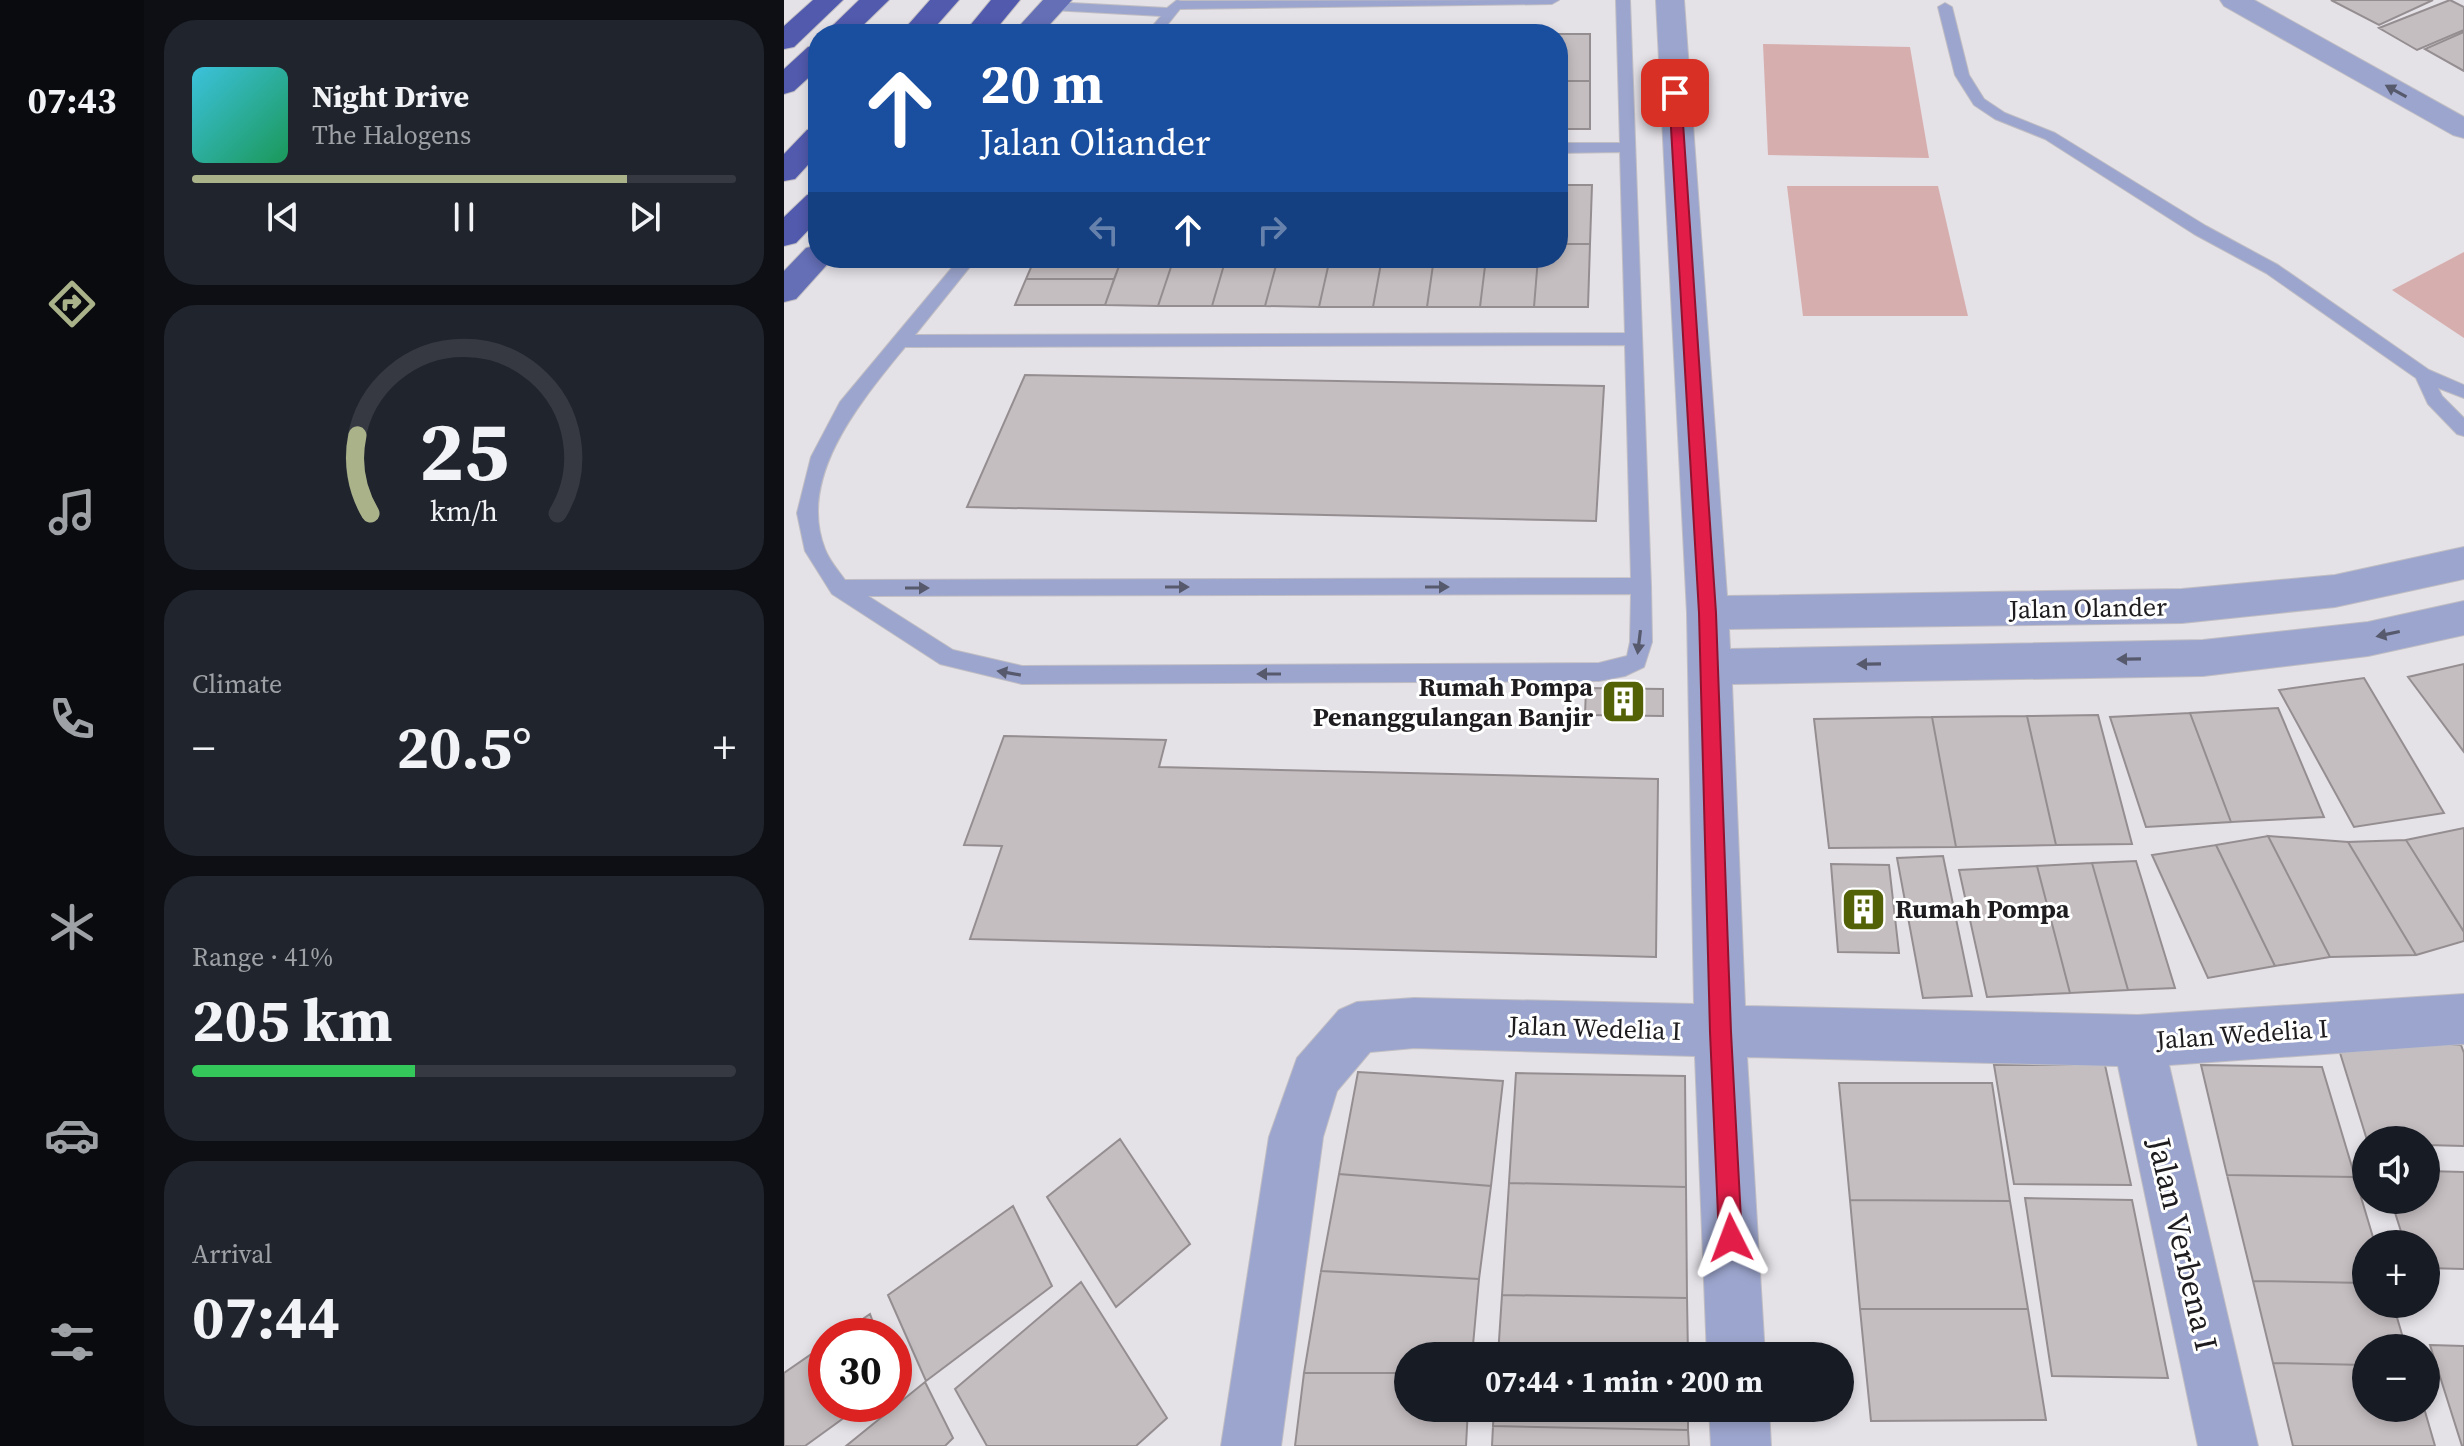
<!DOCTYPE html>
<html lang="en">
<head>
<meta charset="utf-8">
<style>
  body { margin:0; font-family:"Source Serif 4",serif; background:#20242c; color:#f1f3f6; height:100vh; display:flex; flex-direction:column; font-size:30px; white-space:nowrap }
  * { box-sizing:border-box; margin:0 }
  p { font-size:26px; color:#9ea1a6 }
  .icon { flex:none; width:44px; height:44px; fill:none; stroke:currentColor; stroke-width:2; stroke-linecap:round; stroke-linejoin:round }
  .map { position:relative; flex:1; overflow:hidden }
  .drawer { display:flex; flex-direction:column; gap:20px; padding:20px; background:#0d0f14; width:640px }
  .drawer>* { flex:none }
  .guide { position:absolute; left:24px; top:24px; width:760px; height:244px; border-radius:32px; box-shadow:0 4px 12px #0003; background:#1a4fa0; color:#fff; overflow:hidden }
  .buttons { position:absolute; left:1568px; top:1126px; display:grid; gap:16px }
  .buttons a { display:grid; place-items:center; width:88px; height:88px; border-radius:50%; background:#171b24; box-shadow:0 4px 12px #0003; font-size:40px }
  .speed { position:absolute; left:24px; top:1318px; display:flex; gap:16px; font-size:40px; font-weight:700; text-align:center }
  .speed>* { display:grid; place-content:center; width:104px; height:104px; border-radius:50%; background:#171b24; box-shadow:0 4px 12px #0003; line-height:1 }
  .speed .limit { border:12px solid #d22; background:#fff; color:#111 }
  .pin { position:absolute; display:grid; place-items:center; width:68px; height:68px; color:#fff; margin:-34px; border-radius:16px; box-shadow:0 4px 12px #0006 }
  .me { position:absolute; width:88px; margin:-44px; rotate:357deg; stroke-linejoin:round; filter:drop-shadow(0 0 6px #0008) }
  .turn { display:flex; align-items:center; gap:28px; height:168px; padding:0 40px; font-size:36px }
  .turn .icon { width:104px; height:104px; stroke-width:2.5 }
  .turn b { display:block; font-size:56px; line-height:68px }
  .lanes { display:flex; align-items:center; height:76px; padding:0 40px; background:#0003; justify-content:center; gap:40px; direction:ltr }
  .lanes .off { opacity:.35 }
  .big { font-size:60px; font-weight:700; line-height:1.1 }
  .drawer .tile { flex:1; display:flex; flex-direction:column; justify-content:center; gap:12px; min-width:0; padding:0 28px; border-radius:32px; background:#20242c }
  .drawer .dial { align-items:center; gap:0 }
  .dial svg { height:208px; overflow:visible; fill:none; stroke:#363941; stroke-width:7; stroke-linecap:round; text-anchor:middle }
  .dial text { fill:#f1f3f6; stroke:none }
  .song { display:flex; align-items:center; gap:24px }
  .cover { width:96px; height:96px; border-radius:12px; background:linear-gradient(135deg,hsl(190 70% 55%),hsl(150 70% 35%)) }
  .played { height:8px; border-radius:4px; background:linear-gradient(90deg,#aab28a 80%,#363941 80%) }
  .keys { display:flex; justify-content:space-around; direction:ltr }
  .heat { display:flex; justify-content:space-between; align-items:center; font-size:44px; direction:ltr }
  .charge { height:12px; border-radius:6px; background:linear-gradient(90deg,#34c759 41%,#363941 0) }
  .trip { position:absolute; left:610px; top:1342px; width:460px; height:80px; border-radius:40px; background:#171b24; box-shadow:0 4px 12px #0003; font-weight:700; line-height:80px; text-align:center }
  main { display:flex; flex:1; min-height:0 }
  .dock { display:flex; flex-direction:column; width:144px; justify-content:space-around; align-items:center; background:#090b0e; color:#9ea1a6 }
  .dock .icon { width:56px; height:56px }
  .dock .active { color:#aab28a }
  .dock b { font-size:36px; color:#f1f3f6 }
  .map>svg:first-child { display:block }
</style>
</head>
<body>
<main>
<nav class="dock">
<b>07:43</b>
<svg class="icon active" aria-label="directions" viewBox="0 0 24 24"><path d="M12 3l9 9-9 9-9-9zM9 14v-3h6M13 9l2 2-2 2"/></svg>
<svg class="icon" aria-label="music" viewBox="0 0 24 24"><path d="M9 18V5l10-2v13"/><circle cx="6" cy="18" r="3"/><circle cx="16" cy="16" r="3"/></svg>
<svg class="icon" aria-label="phone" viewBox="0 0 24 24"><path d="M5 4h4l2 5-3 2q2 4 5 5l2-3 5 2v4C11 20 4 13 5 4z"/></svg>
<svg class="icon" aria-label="climate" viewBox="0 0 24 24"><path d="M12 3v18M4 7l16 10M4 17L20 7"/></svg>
<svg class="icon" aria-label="car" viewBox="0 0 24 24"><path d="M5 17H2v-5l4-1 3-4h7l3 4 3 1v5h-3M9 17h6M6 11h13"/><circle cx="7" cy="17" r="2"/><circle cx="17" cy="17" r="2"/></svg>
<svg class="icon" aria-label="filters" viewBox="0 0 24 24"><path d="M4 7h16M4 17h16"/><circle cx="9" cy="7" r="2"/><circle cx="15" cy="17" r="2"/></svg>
</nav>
<section class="drawer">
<div class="tile">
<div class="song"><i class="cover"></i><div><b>Night Drive</b><p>The Halogens</p></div></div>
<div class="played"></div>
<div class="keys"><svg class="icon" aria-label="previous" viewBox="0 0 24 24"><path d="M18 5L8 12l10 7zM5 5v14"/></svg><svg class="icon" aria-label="pause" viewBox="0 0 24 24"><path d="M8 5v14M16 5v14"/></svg><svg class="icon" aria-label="next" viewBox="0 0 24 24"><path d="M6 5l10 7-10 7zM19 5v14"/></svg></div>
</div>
<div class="tile dial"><svg viewBox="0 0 100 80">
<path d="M14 69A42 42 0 1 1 86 69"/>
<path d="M14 69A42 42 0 0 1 9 39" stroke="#aab28a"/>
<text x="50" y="56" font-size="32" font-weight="700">25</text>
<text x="50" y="72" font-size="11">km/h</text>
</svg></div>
<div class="tile"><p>Climate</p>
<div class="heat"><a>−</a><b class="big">20.5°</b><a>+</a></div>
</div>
<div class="tile"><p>Range · 41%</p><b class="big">205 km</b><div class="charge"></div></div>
<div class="tile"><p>Arrival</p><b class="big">07:44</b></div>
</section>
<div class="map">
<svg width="1680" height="1446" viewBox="0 0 1680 1446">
  <rect width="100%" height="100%" fill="#e4e1e7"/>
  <path fill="#d7aeae" d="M979,44L1126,47L1145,158L984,155Z
    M1003,186H1154L1184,316H1019Z
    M1680,252V338L1608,290Z"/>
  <path fill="#c5bec1" stroke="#958e91" stroke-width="2" d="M1547,0H1649L1595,25Z
    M1666,0L1680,7V30L1633,50L1595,28Z
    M1680,32V71L1641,49Z
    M774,34H806V81H774Z
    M774,81H806V129H774Z
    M774,185H808L806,244H774Z
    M774,244H806L804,307H750L754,258H774Z
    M251,258H338L330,279H242Z
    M338,258H390L374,306L321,305Z
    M390,258H442L428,306H374Z
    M442,258H494L481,306H428Z
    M494,258H546L535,307L481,306Z
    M546,258H598L589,307H535Z
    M598,258H650L643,307H589Z
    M650,258H702L696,307H643Z
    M702,258H754L750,307H696Z
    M242,279H330L321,305H231Z
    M241,375L820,386L812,521L183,507Z
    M1680,664V752L1624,677Z
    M1580,678L1660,813L1570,827L1495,690Z
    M802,688L879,689V716L801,715Z
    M1494,708L1540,817L1447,822L1406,713Z
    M1406,713L1447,822L1362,827L1326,717Z
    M1314,715L1348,844L1272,845L1243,716Z
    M1243,716L1272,845L1172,847L1148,717Z
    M1148,717L1172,847L1045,848L1030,719Z
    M220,736L382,740L375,767L874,779L872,957L186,939L218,846L180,845Z
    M1680,828V932L1622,840Z
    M1484,836L1546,957L1491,966L1432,845Z
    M1484,836L1564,842L1632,955L1546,957Z
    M1622,840L1680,932V941L1632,955L1564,842Z
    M1432,845L1491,966L1424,978L1368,855Z
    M1159,856L1188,996L1139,998L1113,858Z
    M1352,861L1391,988L1344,990L1308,863Z
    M1308,863L1344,990L1286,993L1253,866Z
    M1047,864L1105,865L1115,953L1054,952Z
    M1253,866L1286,993L1203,997L1175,870Z
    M1553,1043L1677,1045L1680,1053V1146L1642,1145V1140H1583Z
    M1210,1065H1321L1347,1185L1230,1184Z
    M1417,1065L1538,1067L1571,1177L1443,1175Z
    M574,1072L719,1081L707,1186L555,1174Z
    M732,1073L901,1076L902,1187L725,1183Z
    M1055,1083H1208L1226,1201L1066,1200Z
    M336,1139L406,1244L332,1307L263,1197Z
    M1642,1171L1680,1172V1269L1642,1268V1244H1621L1607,1200H1642Z
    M555,1174L707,1186L695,1279L537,1271Z
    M1443,1175L1571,1177L1591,1244H1582V1283L1469,1281Z
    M725,1183L902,1187L903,1298L718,1295Z
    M1241,1198L1348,1200L1384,1378L1268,1376Z
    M1066,1200L1226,1201L1244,1309H1076Z
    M229,1206L268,1286L142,1381L104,1295Z
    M537,1271L695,1279L688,1356H624V1373H520Z
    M1469,1281L1582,1283V1304H1609L1622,1348H1582V1365L1489,1363Z
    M297,1282L383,1418L352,1446H203L171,1389Z
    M718,1295L903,1298L904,1356H714Z
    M1076,1309H1244L1262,1420L1087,1421Z
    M86,1314L94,1336H54Z
    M42,1344V1404H79L21,1446H0V1373Z
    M1646,1345L1680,1346V1446H1678Z
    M1489,1363L1582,1365V1408H1640L1651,1446H1509Z
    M520,1373H624V1408H684L682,1446H511Z
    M141,1382L169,1438L161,1446H62Z
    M710,1408H904V1430L709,1426Z
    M709,1426L904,1430L905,1446H708Z"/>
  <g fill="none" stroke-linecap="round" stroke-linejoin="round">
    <defs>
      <path id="service" d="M393,0L397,1L775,0L768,4L396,9L376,34H362L377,16L267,10L260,6L267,2L383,8Z
        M832,0H846L867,586L868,642L860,667L841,676L815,681L238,684L156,664L48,594L21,551L13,513L27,457L56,402L176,258H193L131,335L841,333L836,152L774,153V143H836ZM841,345L847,578L61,580C54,570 45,560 41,549C12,476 79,399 121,347ZM847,594L846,642L843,656L815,663L238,666L169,650L84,596Z
        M1161,3L1168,7L1185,75L1200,99L1221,113L1271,133L1422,226L1494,265L1645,370L1680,385V398L1654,388L1658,396L1680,418V436L1673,434L1644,404L1632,378L1482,273L1410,234L1261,139L1211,119L1190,105L1171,75L1154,7Z"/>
      <path id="minor" d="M872,0H900L943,596L1398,589L1551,575L1680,547V579L1551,607L1398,623L945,629L946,649L1419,640L1584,622L1680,601V635L1584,656L1419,676L948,684L961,1006L1354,1015L1680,994V1044L1385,1065L1474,1446H1414L1334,1066L963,1057L981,1356H923L911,1056L630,1048L586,1052L553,1091L539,1137L497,1446H437L485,1137L513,1058L555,1010L573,1002L630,998L910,1004L903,613Z
        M1436,0H1470L1680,117V138L1669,135L1440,6Z
        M925,1408H985L987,1446H927Z"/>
      <path id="primary" d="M259,0H288L257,34H228Z
        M34,245V258H49L12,299L0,302V271L22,248Z"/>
      <path id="motorway" d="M29,0H59L10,47L0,49V26Z
        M75,0H105L70,34H40Z
        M146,0H175L145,34H116Z
        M207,0H236L208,34H179Z
        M34,45V69L10,91L0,94V69L24,47Z
        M34,127V154L11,179L0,181V154L23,130Z
        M34,192V220L12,243L0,246V217L23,195Z"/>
    </defs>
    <use href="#service" stroke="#c0bec3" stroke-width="2"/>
    <use href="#minor" stroke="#c0bec3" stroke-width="2"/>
    <use href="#primary" stroke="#c0bec3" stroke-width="2"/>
    <use href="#motorway" stroke="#c0bec3" stroke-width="2"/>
    <use href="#service" fill="#9ca5cd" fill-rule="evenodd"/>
    <use href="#minor" fill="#9ca5cd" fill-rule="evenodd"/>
    <use href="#primary" fill="#646fb6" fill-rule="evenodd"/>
    <use href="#motorway" fill="#515aad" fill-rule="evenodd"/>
  </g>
  <defs><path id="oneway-solid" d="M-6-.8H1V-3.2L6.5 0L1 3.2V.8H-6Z" transform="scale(2)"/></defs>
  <g fill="#575a6d">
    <use href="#oneway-solid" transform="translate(1612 91) rotate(-151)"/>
    <use href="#oneway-solid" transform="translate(393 587)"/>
    <use href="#oneway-solid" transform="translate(653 587)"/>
    <use href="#oneway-solid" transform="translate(133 588)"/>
    <use href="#oneway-solid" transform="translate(1604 634) rotate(168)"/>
    <use href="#oneway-solid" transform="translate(855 642) rotate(97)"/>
    <use href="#oneway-solid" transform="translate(1345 659) rotate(179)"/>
    <use href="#oneway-solid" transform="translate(1085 664) rotate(179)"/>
    <use href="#oneway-solid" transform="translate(225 673) rotate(-170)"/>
    <use href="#oneway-solid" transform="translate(485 674) rotate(180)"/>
  </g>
  <path fill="#e11d48" stroke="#92132f" stroke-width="2" d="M891,89L897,93L932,613L947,1032L958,1238L955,1246L947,1250L938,1246L935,1238L926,1032L915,613L885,93Z"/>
  <defs>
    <symbol id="building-square" viewBox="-11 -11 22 22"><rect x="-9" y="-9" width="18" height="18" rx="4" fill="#536207" stroke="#fff"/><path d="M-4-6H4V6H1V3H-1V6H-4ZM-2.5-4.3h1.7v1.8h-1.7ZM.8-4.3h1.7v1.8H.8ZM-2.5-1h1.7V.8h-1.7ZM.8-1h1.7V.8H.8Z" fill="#fff"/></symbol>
  </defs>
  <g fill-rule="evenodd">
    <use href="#building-square" x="814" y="676" width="51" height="51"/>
    <use href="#building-square" x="1054" y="884" width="51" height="51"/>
  </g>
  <g text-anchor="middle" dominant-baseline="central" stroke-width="6" stroke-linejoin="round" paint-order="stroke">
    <g font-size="26" fill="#1e1c1f" stroke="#fff">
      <text transform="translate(1304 608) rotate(-1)">Jalan Olander</text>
      <text transform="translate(811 1028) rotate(2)">Jalan Wedelia I</text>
      <text transform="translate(1458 1034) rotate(-4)">Jalan Wedelia I</text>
    </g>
    <g font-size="26" font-weight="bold" fill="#1e1c1f" stroke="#fff" text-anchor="end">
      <text x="809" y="687">Rumah Pompa<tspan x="809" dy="30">Penanggulangan Banjir</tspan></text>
      <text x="1111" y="909" text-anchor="start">Rumah Pompa</text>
    </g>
    <g font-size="32" fill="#1e1c1f" stroke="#fff">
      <text transform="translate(1399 1244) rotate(77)">Jalan Verbena I</text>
    </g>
  </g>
</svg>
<div class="buttons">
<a><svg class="icon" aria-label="sound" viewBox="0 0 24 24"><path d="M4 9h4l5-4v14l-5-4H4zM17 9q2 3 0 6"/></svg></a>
<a>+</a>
<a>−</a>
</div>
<div class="speed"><div class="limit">30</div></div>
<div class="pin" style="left:891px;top:93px;background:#d93025"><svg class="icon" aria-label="arrive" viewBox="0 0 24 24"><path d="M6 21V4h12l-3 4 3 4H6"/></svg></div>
<svg class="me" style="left:947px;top:1238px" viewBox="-20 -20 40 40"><path d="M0-17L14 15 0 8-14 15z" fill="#e11d48" stroke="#fff" stroke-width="4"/></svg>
<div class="trip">07:44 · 1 min · 200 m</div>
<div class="guide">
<div class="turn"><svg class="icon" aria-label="ahead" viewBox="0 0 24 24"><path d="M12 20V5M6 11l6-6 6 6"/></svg><div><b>20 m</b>Jalan Oliander</div></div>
<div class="lanes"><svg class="icon off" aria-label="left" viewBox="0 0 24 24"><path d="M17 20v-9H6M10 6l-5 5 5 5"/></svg><svg class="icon" aria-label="ahead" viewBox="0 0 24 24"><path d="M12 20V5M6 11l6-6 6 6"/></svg><svg class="icon off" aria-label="right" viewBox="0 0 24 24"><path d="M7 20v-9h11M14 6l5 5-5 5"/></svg></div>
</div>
</div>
</main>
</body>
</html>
